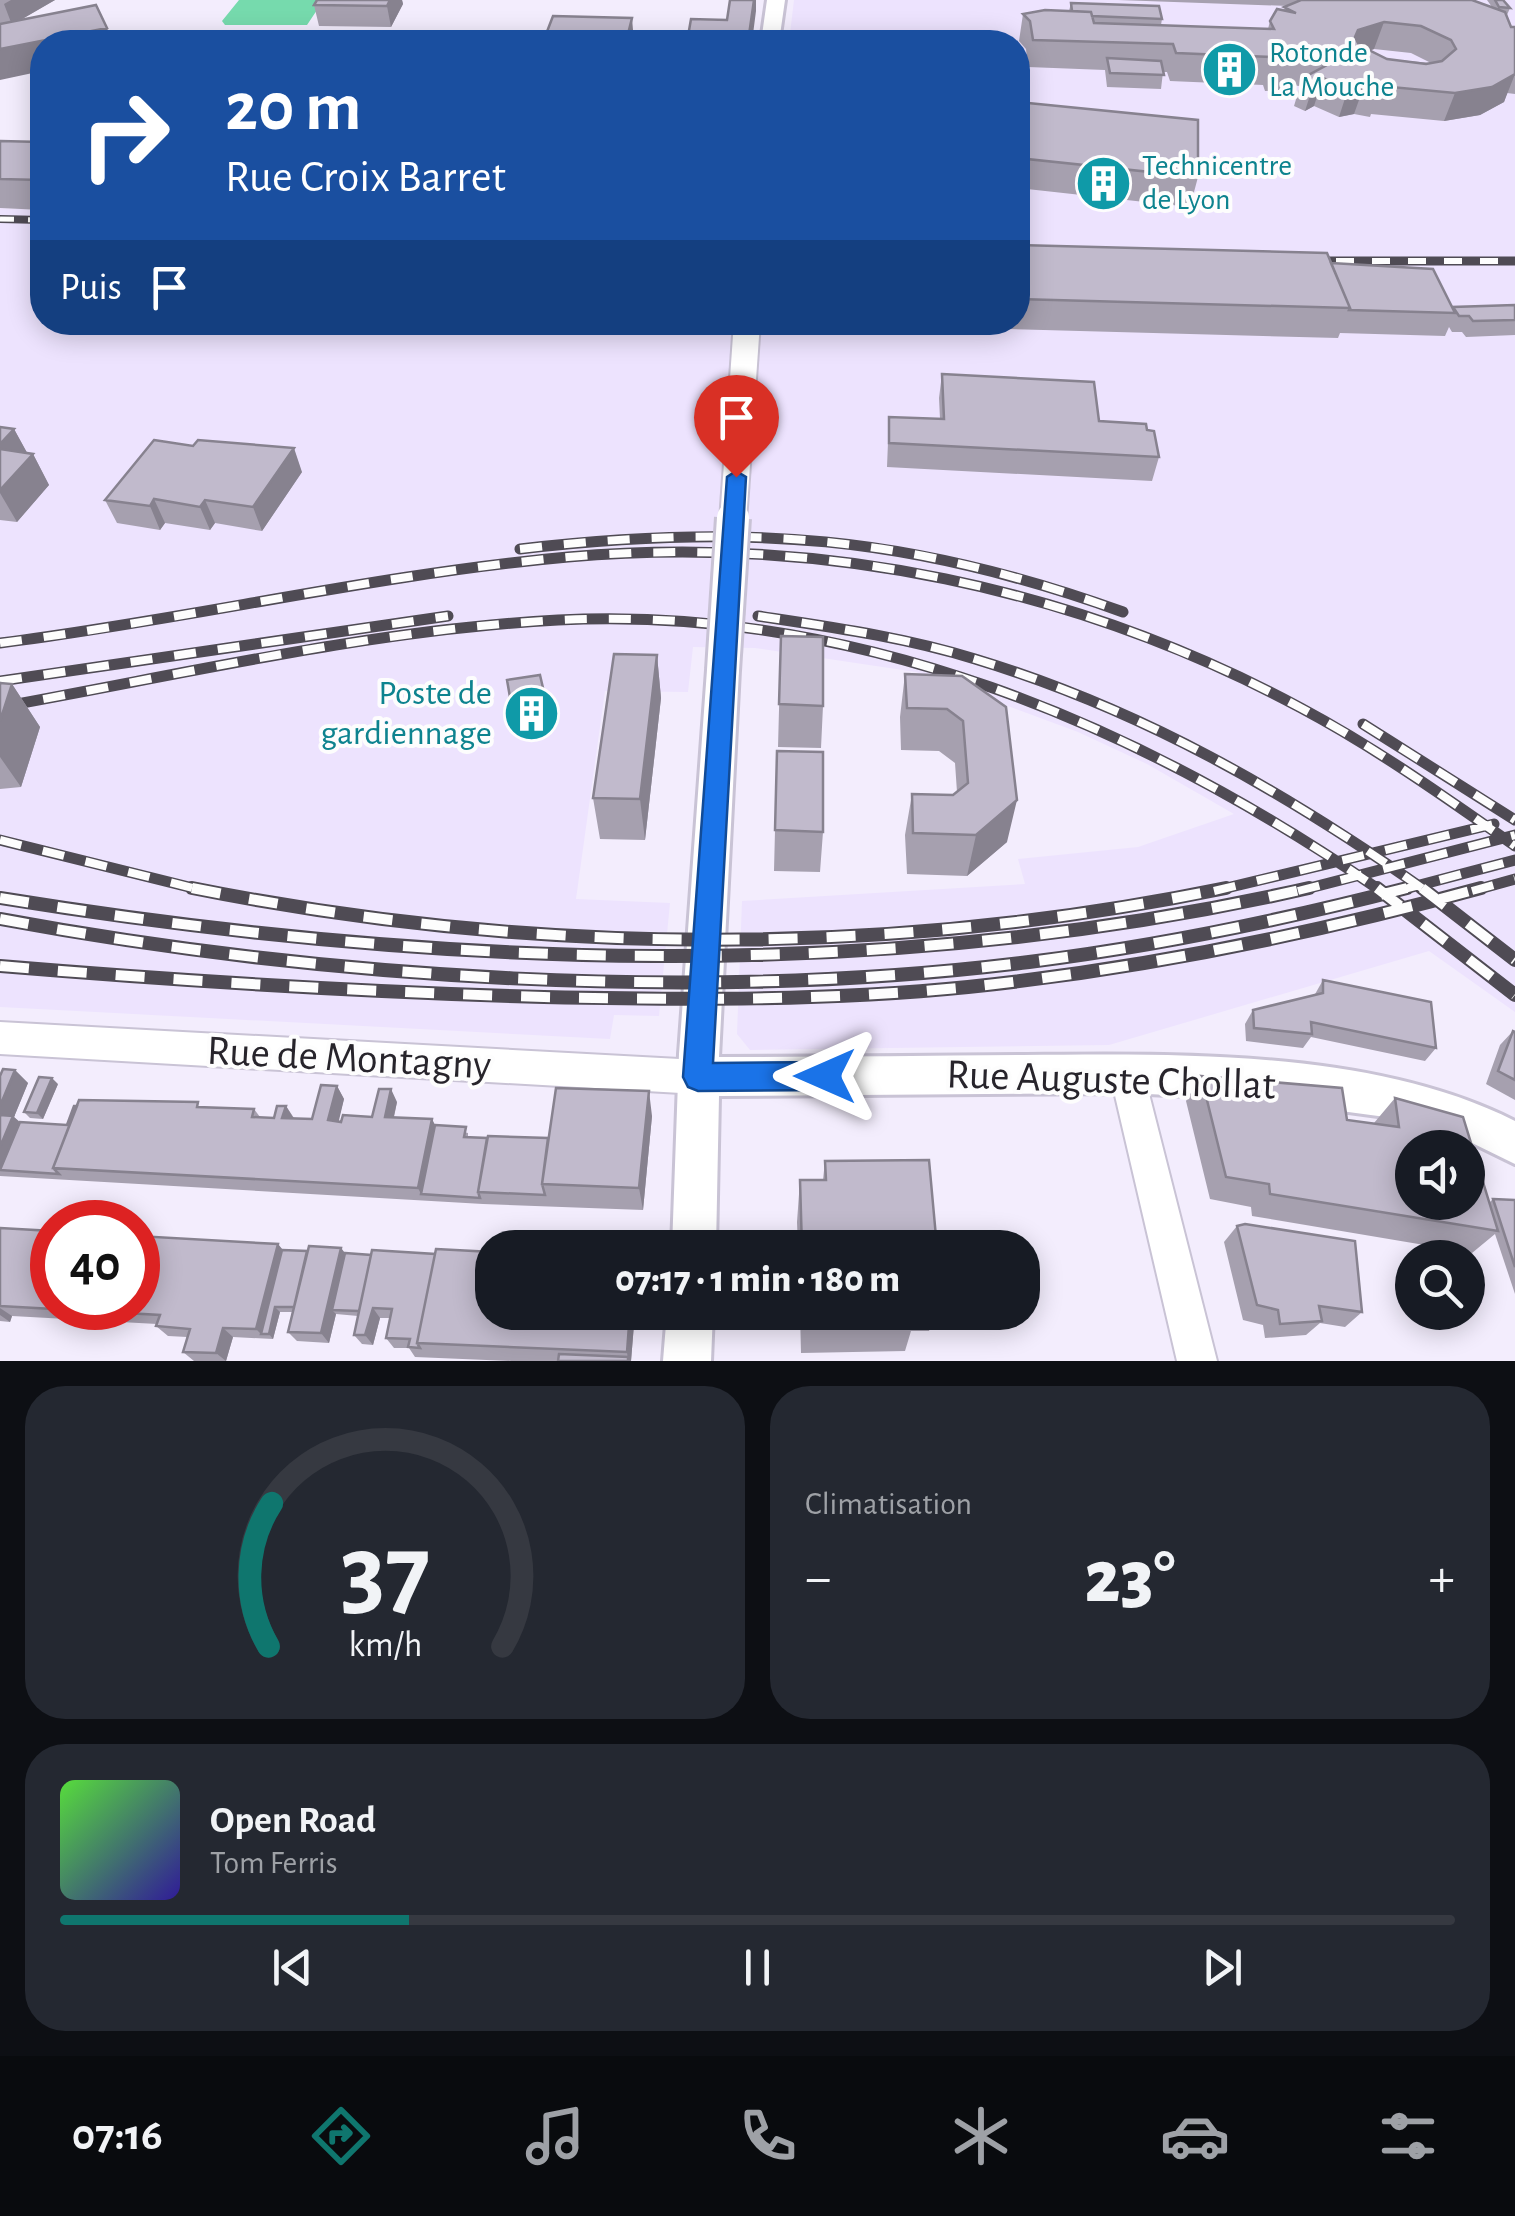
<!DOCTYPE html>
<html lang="fr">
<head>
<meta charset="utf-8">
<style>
  body { margin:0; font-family:"Alegreya Sans",sans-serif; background:#242831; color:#f1f3f6; height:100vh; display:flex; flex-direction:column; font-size:38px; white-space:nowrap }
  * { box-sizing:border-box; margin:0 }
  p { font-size:32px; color:#9ea1a6 }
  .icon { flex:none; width:55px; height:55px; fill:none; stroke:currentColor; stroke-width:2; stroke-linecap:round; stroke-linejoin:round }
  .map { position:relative; height:1361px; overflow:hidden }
  .details { display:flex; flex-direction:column; gap:25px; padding:25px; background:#0d0f14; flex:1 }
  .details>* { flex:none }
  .banner { position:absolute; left:30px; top:30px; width:1000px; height:305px; border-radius:40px; box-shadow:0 5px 25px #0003; background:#1a4fa0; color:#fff; overflow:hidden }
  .tools { position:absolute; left:1395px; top:1130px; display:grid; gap:20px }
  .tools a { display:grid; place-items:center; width:90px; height:90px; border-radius:50%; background:#171b24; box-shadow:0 5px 25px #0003; font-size:50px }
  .speed { position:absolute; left:30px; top:1200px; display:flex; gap:20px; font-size:50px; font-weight:700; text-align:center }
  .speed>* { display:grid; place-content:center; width:130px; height:130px; border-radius:50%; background:#171b24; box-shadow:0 5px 25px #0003; line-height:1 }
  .speed .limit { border:15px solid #d22; background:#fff; color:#111 }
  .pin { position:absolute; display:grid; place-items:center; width:85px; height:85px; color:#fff; margin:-102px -42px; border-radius:50% 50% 50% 0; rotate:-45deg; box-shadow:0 0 10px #0007 }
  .pin .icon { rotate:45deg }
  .me { position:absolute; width:110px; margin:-55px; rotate:270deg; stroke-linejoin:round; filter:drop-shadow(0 0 8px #0008) }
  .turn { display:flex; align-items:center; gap:35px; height:210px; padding:0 30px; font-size:45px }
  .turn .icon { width:130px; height:130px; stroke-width:2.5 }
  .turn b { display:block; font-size:70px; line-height:85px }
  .then { display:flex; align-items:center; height:95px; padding:0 30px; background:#0003; gap:20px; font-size:38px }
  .big { font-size:75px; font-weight:800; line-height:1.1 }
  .details .tile { flex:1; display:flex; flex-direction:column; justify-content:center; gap:15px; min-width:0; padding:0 35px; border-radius:40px; background:#242831 }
  .details .dial { align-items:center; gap:0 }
  .dial svg { height:260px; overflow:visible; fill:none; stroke:#363941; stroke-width:7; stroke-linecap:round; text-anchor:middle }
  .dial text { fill:#f1f3f6; stroke:none }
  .song { display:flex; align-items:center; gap:30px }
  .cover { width:120px; height:120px; border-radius:15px; background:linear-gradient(135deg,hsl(110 70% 55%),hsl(250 70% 35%)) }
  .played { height:10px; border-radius:5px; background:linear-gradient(90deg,#0f766e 25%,#363941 25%) }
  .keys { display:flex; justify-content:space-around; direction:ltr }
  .heat { display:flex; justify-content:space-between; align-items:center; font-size:55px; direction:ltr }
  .details .tiles { flex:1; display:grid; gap:25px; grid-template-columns:1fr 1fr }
  .tile:last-child { grid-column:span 2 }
  .trip { position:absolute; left:475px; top:1230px; width:565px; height:100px; border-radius:40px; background:#171b24; box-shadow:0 5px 25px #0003; font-weight:800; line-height:100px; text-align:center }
  .dock { display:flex; height:160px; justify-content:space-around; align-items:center; background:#090b0e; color:#9ea1a6 }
  .dock .icon { width:70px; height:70px }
  .dock .active { color:#0f766e }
  .dock b { font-size:45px; color:#f1f3f6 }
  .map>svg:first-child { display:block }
</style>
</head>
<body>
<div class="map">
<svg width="1515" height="1361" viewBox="0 0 1515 1361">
  <rect width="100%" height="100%" fill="#f3edfd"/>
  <path fill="#ede3fe" d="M794,0H1515V1012L1429,951L1109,1045L750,1050L737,1034L742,901L1025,884L1018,859L1138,847L1234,814L1147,764L1078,732L916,672L755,648L693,647L688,692L605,691L576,899L670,903L659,1016L614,1015L610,1039L0,1007V208L42,210V322H1018V42H789Z"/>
  <path fill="#76daad" d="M239,0H330L317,10L307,25H225L222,21Z"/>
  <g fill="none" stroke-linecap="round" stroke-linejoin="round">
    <defs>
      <path id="minor" d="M0,1022L698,1060L710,1065L715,1077L710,1089L698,1094L0,1054Z
        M1127,1058L1139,1062L1144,1074L1217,1361H1177L1110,1074L1115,1062Z"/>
      <path id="tertiary" d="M767,0H785L779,42H761Z
        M723,658L734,661L739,670L719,1057C820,1057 922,1056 1023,1055C1179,1054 1373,1049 1515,1121V1164L1468,1141L1408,1120L1252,1099L1127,1093L719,1096L716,1248H672L679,1054L707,670L712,661Z
        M667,1312H713L711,1361H663Z"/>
    </defs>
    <use href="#minor" stroke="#c9c3d5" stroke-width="4"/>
    <use href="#tertiary" stroke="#c9c3d5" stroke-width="6"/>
    <use href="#minor" fill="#fff" fill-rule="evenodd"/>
    <use href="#tertiary" fill="#fff" fill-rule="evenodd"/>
    <defs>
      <path id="rail-far3" d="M0,219L42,220"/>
      <path id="rail-far2" d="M1300,261H1515"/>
      <path id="rail-far1" d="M520,549C744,523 910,535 1123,612
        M758,616C831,627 904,637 975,659C1141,709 1285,792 1426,891
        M0,643C190,619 378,574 568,557C822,535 1076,587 1301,708C1376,748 1445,797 1515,846
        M0,681L448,616
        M0,707C185,674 370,630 558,620C857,605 1139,724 1381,891
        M1363,724L1515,820
        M0,840L205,891
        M1214,891L1494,824
        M1298,891L1515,835
        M1397,891L1515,860
        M1472,891L1515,879"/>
      <path id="rail" d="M192,888C532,956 886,958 1226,888
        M1377,888L1515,995
        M1422,888L1515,960
        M0,898C434,968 877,986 1309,888
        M0,919C325,979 701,1003 1029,962C1157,946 1283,920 1407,888
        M0,966C181,981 363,992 544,997C685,1000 828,1001 968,987C1141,969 1313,934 1481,888"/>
    </defs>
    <use href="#rail-far3" stroke="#4f4b54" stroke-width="8"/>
    <use href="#rail-far2" stroke="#4f4b54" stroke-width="9"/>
    <use href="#rail-far1" stroke="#4f4b54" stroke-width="11"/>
    <use href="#rail" stroke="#4f4b54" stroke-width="14"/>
    <use href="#rail-far3" stroke="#fdfdfd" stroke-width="5" stroke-dasharray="14" stroke-linecap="butt"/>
    <use href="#rail-far2" stroke="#fdfdfd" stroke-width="6" stroke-dasharray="18" stroke-linecap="butt"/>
    <use href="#rail-far1" stroke="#fdfdfd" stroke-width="8" stroke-dasharray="22" stroke-linecap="butt"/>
    <use href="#rail" stroke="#fdfdfd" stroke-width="10" stroke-dasharray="29" stroke-linecap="butt"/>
    <defs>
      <path id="tertiary-bridge-far1" d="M733,521L747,322"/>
      <path id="tertiary-bridge" d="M723,670L733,518"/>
    </defs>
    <use href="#tertiary-bridge-far1" stroke="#c9c3d5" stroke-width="30" stroke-linecap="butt"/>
    <use href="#tertiary-bridge" stroke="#c9c3d5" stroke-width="38" stroke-linecap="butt"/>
    <use href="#tertiary-bridge-far1" stroke="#fff" stroke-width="26"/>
    <use href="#tertiary-bridge" stroke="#fff" stroke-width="32"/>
  </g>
  <path fill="#a6a0af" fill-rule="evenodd" d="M0,0H55L20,20L0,24Z
    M317,0H402L403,4L391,27L319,26L314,5Z
    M1118,0H1472L1492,7L1487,0H1503L1510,8L1507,15L1511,27H1515V94L1507,93L1504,102L1480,115L1444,121L1371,114L1370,117L1354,114L1339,117L1314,106L1305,111L1294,106L1300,86L1287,85L1286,90L1265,91L1263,85L1170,81L1167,72H1163L1161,89L1107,87L1105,70L1028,67L1026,49L1019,41L1023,14L1069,11L1071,3L1162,19L1161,25L1268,29L1270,21L1288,6ZM1374,49L1411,53L1431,63L1387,59L1370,51Z
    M1018,102L1198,177L1190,207L1018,188Z
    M0,141L42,142V210L0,208Z
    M1018,245L1331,263L1453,308L1515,305V335L1466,337L1462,332H1452L1449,327L1445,336L1340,333L1338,338L829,324V322H1018Z
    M942,374L1099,421L1147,430L1159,457L1152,481L887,467L889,417L940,419L939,398Z
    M0,427L14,429L27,453L33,454L49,485L17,522L0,520Z
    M302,472L262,531L215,523L210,530L165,523L160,530L117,523L105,500Z
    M781,636L823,706L821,748L778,747Z
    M657,655L661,698L645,840L600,839L593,798Z
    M905,674L962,676L1007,842L967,876L907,874L905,835L912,794L953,795L957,792L955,763L939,751L901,750L900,717Z
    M0,683L12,684L40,727L21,787L0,789Z
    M777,751L823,832L820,872L774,871Z
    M1323,980L1436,1048L1425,1061L1311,1037L1303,1048L1246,1041L1245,1024L1253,1010L1314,996Z
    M1513,1031L1515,1032V1100L1486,1084L1500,1045Z
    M15,1070L28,1083L14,1117L20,1122L67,1125L202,1107L254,1109L260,1117L274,1118L286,1106L294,1118L312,1119L337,1086L344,1099L338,1121L372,1117L397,1102L394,1117L432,1119L435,1125L468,1133V1137L548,1138L652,1116L643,1210L483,1204L0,1176V1076Z
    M1201,1076L1347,1120L1374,1123L1395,1098L1489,1203L1493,1199L1515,1200V1294L1495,1234L1472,1253L1252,1216L1251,1207L1210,1199L1186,1101Z
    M58,1084L43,1119L30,1118L24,1112Z
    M825,1161L937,1248H798L797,1222L800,1180H823Z
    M1237,1226L1362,1312L1345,1327L1320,1323L1306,1335L1265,1338L1263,1325L1243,1320L1224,1242Z
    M0,1228L278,1244L282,1250L307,1251L341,1248L345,1253L492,1312H635L631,1361H512L415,1357L409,1348H394L386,1338L390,1318H380L373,1345L362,1344L354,1335L358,1316L336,1314L329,1343L297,1341L288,1332L292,1312H280L273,1339L233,1337L226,1361H194L183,1352L187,1337L168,1336L156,1326L157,1324L12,1316L10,1322L0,1321Z
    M800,1312H935L929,1331H911L905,1351L801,1353Z"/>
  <path fill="#87828f" d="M11,0H55L12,25L4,4Z
    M390,0H402L403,4L391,27L387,6Z
    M754,0H756V11L752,42H748Z
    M632,18L634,42H626Z
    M1384,22L1374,49L1349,57L1346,64L1358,30Z
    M107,28L113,42H42V71L0,80V49Z
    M1515,74L1504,102L1480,115L1444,121L1455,93Z
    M1323,78L1314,106L1305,111L1314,83Z
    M1364,86L1354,114L1339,117L1348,89Z
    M14,429L30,458L33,454L49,485L17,522L0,493V444Z
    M294,448L302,472L262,531L253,507Z
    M154,499L165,523L160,530L150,506Z
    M205,500L215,523L210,530L200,507Z
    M657,655L661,698L645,840L640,799Z
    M12,684L40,727L21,787L0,757V721Z
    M549,714L552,730L517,736L514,720Z
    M1017,800L1007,842L967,876L976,835Z
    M15,1070L28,1083L14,1117L26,1128L0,1170V1106Z
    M52,1078L58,1084L43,1119L37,1113Z
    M337,1086L344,1099L336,1133L328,1120Z
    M391,1089L397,1102L391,1129L385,1117Z
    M649,1091L652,1116L643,1210L639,1188Z
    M286,1106L294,1119L282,1118Z
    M432,1119L438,1132L421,1194L418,1188Z
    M278,1244L287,1255L261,1334L256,1329Z
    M341,1248L349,1259L332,1310L336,1314L329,1343L321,1333Z
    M275,1307L280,1312L273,1339L269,1334Z
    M0,1308L12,1316L10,1322L0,1315Z
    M373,1308L380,1318L373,1345L365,1335Z
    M630,1312H635L631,1361H628L627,1352Z
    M223,1328L233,1337L226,1361L216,1353Z"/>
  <path fill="#c1bacc" stroke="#87828f" stroke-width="2.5" fill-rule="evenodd" d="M317,0H390L387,6L314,5Z
    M730,0H754L748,42H687L691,19L727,20Z
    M1301,0H1472L1505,12L1511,27H1515V74L1492,87L1455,93L1381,86L1380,89L1364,86L1348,89L1323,78L1314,83L1303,78L1325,66L1314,58L1293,57L1295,62L1273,64L1271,57L1176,53L1173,44L1033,40L1030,21L1023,14L1045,10L1091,12L1094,23L1274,29L1270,21L1277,9L1296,13L1284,7ZM1384,22L1421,26L1451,40L1456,49L1442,61L1426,64L1387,59L1359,45L1355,37L1358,30Z
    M1495,0H1503L1510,8L1499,7Z
    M1071,3L1159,6L1162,19L1092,16L1091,12L1072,11Z
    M96,5L107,28L0,49V24Z
    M553,16L632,18L626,42H543Z
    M1107,58L1161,61L1164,75L1110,73Z
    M1018,102L1198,120V177L1018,158Z
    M0,141L42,142V180L0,179Z
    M1018,245L1327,253L1350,308L1018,299Z
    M1331,263L1433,269L1455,313L1349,310L1350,308Z
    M1515,305V320L1473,321L1469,316H1459L1453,307Z
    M942,374L1094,382L1099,421L1146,424L1147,430L1154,431L1159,457L889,443V417L944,419Z
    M0,427L14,429L0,444Z
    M154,440L193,446L198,440L294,448L253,507L205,500L200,507L154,499L150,506L105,500Z
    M0,449L33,454L0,490Z
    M781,636L823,637V706L779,704Z
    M614,654L657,655L640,799L593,798Z
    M905,674L962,676L1006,707L1017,800L976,835L913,833L912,794L953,795L968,783L963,721L947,709L907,708Z
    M540,675L549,714L514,720L507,680Z
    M0,683L12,684L0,721Z
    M777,751L823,752V832L775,830Z
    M1323,980L1431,1002L1436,1048L1311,1022L1312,1034L1254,1028L1253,1010L1323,993Z
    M1513,1031L1515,1032V1080L1498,1071Z
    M3,1069L15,1070L0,1106V1076Z
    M1201,1076L1342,1088L1347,1120L1399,1127L1395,1098L1463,1117L1498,1231L1270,1194L1269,1184L1226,1177ZM1412,1148H1468V1202H1412Z
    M39,1077L52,1078L37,1113L24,1112Z
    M321,1085L337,1086L328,1120L341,1122L343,1115L372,1117L379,1089H391L385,1117L432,1119L418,1188L53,1168L79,1100L198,1102L197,1107L254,1109L252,1117L274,1118L277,1106H286L282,1118L312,1119Z
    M556,1088L649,1091L639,1188L542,1184Z
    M74,1106H77L53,1168L59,1174L0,1170L20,1122L67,1125Z
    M0,1115L13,1116L0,1147Z
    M435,1125L466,1127L464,1137L487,1138L478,1192L480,1198L421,1194Z
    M488,1136L548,1138L542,1184L545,1195L478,1192Z
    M929,1160L937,1248H802L800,1180H826L825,1161Z
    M1493,1199L1515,1200V1267Z
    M1245,1224L1355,1241L1362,1312L1319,1306L1322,1321L1280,1324L1278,1310L1257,1305L1237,1226Z
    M0,1228L52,1231V1308H138V1236L278,1244L256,1329L223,1328L216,1353L183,1352L190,1329L156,1326L160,1315L0,1306Z
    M309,1246L341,1248L321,1333L288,1332Z
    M436,1249L492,1252V1312H630L627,1352L417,1343Z
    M282,1250L307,1251L294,1307H275L269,1334H261Z
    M372,1250L435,1254L417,1343L420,1348L408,1347L410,1339L386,1338L392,1309L373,1308L365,1335H354Z
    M345,1253L371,1255L359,1311L332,1310Z
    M804,1312H916V1316L805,1318Z
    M559,1354L628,1357V1361H558Z"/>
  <path fill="#1a73e8" stroke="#114b97" stroke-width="2.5" d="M736,471L746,477L713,1063L825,1062L835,1066L840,1076L835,1086L825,1090L698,1091L688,1087L683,1077L727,477Z"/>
  <defs>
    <symbol id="building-disc" viewBox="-11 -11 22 22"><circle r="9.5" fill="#0f9aa8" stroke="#fdfdfd"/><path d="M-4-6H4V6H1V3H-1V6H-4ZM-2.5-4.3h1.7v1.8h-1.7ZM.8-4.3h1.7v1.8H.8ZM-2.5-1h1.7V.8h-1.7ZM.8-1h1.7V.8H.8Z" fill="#fff"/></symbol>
  </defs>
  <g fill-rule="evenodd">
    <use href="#building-disc" x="1198" y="38" width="63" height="63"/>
    <use href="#building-disc" x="1072" y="152" width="63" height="63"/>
    <use href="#building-disc" x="500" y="682" width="63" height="63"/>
  </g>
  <g text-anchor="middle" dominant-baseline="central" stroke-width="8" stroke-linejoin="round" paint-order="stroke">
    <g font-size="30" fill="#0d838f" stroke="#fdfdfd" text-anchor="start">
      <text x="1269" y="53">Rotonde<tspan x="1269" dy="34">La Mouche</tspan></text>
      <text x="1142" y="166">Technicentre<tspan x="1142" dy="34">de Lyon</tspan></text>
    </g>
    <g font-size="35" fill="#0d838f" stroke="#fdfdfd" text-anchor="end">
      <text x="492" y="693">Poste de<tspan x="492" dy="40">gardiennage</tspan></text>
    </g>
    <g font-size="42" fill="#27242b" stroke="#fdfdfd">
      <text transform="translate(349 1058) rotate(3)">Rue de Montagny</text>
      <text transform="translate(1111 1080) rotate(2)">Rue Auguste Chollat</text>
    </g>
  </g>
</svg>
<div class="tools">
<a><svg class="icon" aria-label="sound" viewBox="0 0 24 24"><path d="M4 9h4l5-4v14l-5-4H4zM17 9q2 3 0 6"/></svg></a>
<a><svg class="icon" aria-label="search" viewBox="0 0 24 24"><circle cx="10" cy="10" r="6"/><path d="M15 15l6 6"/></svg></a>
</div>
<div class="speed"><div class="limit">40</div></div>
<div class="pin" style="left:736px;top:477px;background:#d93025"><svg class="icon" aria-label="arrive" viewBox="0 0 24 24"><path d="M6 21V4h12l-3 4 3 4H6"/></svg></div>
<svg class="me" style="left:825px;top:1076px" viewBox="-20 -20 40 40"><path d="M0-17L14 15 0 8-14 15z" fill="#1a73e8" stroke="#fff" stroke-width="4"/></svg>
<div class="trip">07:17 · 1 min · 180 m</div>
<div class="banner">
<div class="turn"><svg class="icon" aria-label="right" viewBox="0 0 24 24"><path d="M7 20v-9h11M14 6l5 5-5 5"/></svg><div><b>20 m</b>Rue Croix Barret</div></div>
<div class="then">Puis<svg class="icon" aria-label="arrive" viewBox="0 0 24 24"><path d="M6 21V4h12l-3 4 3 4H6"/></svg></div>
</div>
</div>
<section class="details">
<div class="tiles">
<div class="tile dial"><svg viewBox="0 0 100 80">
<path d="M14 69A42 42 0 1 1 86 69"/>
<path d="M14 69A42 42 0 0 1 15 25" stroke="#0f766e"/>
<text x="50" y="56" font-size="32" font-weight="700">37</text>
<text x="50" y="72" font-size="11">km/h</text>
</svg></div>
<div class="tile"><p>Climatisation</p>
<div class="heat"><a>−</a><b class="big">23°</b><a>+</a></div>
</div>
<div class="tile">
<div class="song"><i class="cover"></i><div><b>Open Road</b><p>Tom Ferris</p></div></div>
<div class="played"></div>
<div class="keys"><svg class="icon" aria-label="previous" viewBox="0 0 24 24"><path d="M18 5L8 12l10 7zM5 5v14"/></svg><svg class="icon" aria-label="pause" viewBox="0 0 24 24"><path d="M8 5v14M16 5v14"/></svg><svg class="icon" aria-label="next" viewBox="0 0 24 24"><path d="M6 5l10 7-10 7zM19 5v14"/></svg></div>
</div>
</div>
</section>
<nav class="dock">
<b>07:16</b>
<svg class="icon active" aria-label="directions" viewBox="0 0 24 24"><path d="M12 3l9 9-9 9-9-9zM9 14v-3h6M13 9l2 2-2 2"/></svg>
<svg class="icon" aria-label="music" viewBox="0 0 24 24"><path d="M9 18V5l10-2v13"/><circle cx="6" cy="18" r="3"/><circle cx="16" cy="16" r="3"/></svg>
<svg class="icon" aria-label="phone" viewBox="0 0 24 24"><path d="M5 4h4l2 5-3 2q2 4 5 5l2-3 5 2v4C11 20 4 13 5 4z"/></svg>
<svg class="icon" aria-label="climate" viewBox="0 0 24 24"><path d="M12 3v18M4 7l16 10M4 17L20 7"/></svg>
<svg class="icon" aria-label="car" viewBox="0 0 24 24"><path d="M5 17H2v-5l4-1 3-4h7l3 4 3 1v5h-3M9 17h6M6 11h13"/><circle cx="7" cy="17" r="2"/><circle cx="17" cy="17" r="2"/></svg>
<svg class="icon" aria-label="filters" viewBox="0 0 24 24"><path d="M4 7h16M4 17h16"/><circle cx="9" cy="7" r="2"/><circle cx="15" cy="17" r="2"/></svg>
</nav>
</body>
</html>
